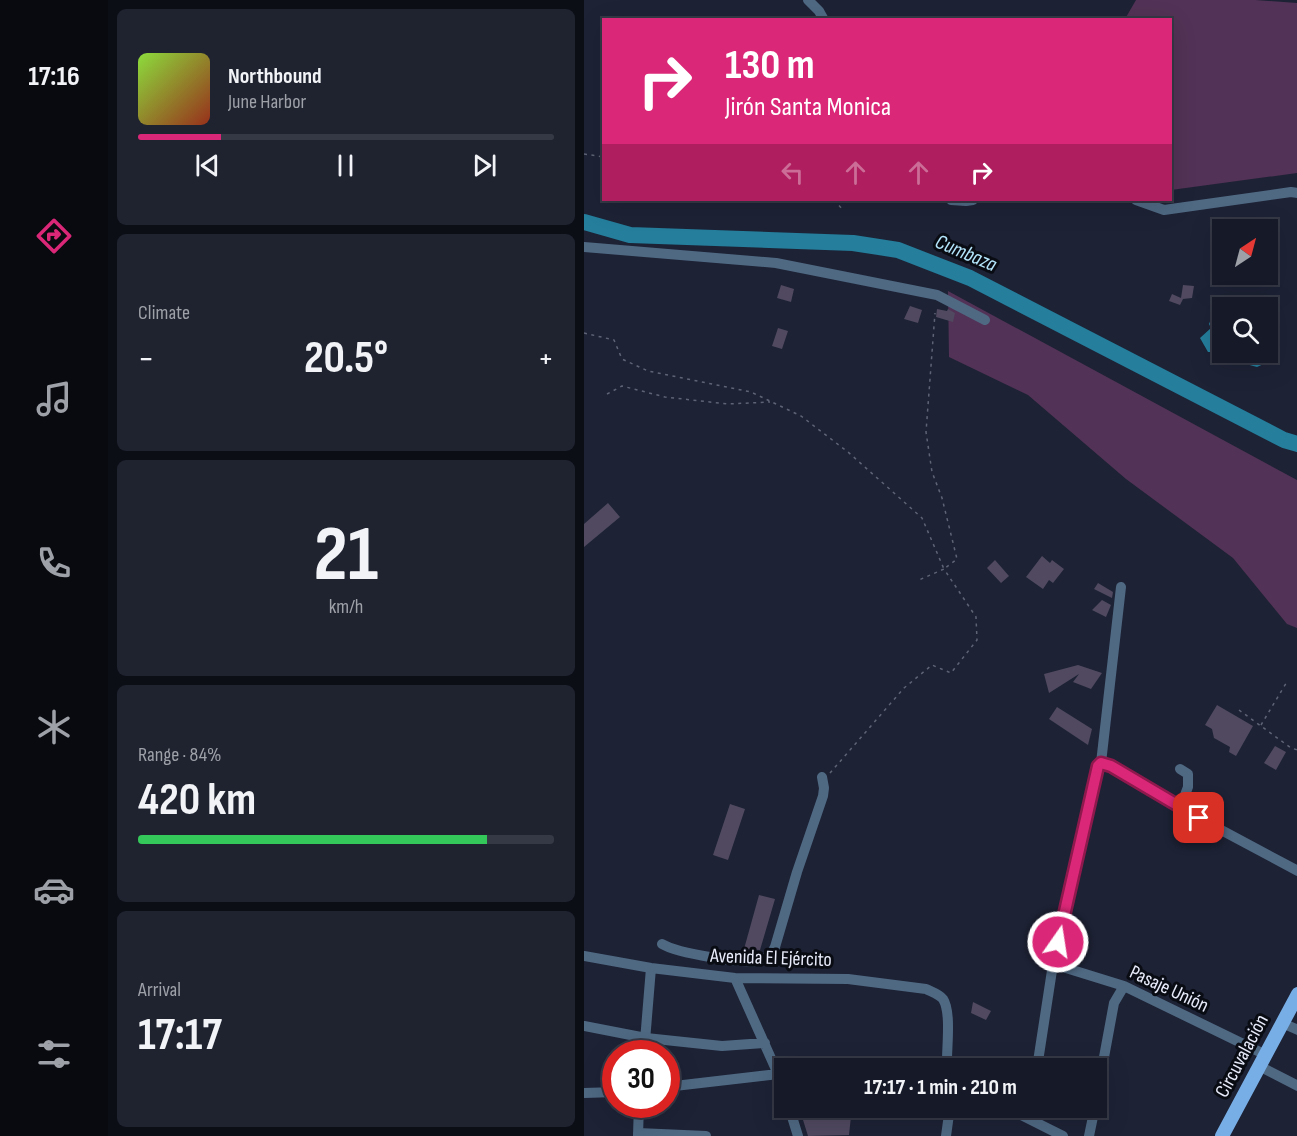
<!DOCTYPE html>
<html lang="en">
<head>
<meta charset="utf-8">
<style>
  body { margin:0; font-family:"Sofia Sans Condensed",sans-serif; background:#1f2330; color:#f1f3f6; height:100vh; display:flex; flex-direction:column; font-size:22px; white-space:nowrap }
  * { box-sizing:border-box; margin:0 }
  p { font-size:20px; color:#9ea1a8 }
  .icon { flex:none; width:33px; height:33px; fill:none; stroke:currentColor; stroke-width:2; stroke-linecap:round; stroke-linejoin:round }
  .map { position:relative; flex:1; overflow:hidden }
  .sheet { display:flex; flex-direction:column; gap:9px; padding:9px; background:#0c0e16; width:476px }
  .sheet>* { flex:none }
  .guide { position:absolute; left:18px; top:18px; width:570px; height:183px; border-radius:0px; box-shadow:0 6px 24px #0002,0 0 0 2px #353845; background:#db2777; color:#fff; overflow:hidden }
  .needle { width:39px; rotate:36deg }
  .fabs { position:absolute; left:628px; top:219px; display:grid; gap:12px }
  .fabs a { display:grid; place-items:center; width:66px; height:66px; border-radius:0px; background:#161a28; box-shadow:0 6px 24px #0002,0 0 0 2px #353845; font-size:30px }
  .speed { position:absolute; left:18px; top:1040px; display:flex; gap:12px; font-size:30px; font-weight:700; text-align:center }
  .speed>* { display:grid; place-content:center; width:78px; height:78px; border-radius:50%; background:#161a28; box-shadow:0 6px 24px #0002,0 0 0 2px #353845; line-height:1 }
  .speed .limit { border:9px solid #d22; background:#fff; color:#111 }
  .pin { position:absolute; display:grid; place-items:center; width:51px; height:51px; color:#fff; margin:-26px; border-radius:12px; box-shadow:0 3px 9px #0006 }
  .me { position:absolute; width:66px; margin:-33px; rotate:13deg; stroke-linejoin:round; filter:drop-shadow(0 0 4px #0008) }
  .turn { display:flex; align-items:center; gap:21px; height:126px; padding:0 24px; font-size:27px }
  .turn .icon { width:78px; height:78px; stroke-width:2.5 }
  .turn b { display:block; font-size:42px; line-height:51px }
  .lanes { display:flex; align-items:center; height:57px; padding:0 24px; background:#0003; justify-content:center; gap:30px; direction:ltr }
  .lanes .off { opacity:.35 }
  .big { font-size:45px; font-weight:700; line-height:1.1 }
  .sheet .widget { flex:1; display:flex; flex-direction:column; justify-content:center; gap:9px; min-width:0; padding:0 21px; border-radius:9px; background:#1f2330 }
  .sheet .dial { align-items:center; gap:0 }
  .dial b { font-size:78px; line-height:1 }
  .song { display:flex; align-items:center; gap:18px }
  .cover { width:72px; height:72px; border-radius:9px; background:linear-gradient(135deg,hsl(90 70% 55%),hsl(10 70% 35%)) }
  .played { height:6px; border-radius:3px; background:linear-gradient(90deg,#db2777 20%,#353845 20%) }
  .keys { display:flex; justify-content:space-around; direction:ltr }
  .heat { display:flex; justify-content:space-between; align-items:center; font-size:33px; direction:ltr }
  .charge { height:9px; border-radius:4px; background:linear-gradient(90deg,#34c759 84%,#353845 0) }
  .trip { position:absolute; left:190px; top:1058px; width:333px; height:60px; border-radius:0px; background:#161a28; box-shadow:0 6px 24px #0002,0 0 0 2px #353845; font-weight:700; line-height:60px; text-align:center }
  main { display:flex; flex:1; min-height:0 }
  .tab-bar { display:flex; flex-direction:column; width:108px; justify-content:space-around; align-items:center; background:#090a10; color:#9ea1a8 }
  .tab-bar .icon { width:42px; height:42px }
  .tab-bar .current { color:#db2777 }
  .tab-bar b { font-size:27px; color:#f1f3f6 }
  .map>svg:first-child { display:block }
</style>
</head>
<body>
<main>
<nav class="tab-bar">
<b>17:16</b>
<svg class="icon current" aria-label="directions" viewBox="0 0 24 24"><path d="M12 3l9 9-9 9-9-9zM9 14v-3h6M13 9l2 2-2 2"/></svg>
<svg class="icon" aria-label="music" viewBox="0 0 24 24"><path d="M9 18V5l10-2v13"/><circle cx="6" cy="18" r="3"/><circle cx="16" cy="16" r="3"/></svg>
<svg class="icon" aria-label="phone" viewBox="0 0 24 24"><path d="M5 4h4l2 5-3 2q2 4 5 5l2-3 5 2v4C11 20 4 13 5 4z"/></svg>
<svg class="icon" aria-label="climate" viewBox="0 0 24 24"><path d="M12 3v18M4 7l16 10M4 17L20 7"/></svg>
<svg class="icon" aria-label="car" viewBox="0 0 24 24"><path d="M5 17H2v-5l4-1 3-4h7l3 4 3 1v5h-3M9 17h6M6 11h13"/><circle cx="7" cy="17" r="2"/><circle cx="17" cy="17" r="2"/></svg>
<svg class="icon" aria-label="filters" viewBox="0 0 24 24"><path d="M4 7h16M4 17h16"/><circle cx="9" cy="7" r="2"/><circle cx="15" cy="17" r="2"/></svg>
</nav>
<section class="sheet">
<div class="widget">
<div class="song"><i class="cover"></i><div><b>Northbound</b><p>June Harbor</p></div></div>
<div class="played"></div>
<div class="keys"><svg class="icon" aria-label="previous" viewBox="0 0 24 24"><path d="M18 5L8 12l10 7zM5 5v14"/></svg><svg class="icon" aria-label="pause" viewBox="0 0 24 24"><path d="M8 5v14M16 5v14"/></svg><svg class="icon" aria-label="next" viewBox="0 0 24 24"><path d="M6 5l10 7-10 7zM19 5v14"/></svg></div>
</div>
<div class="widget"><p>Climate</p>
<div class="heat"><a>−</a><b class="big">20.5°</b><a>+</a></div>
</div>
<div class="widget dial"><b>21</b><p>km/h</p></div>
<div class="widget"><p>Range · 84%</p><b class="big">420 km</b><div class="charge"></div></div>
<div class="widget"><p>Arrival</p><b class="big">17:17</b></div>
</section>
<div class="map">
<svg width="714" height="1136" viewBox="0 0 714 1136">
  <rect width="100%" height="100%" fill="#1d2235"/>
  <path fill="#523256" d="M552,0H671L713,3V173L587,190L586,20L541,19Z
    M364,291L713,480V628L703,624L649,558L542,479L444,395L365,357Z"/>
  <path fill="#247e9c" d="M639,309V348L636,346L634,352H624L616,338L627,328L625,324L628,317Z
    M684,322L687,323L692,342L684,362L673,367L662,364L646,353L684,352Z"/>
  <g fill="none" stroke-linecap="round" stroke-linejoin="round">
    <path stroke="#247e9c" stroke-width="16" d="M0,222L46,235L269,243L314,250L386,278L700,440L714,444"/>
  </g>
  <path fill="#504960" d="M197,285L210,289L207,302L193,298Z
    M599,285L610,286L608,298L599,299L596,305L585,301L588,294L597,298Z
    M326,306L338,310L334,323L320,319Z
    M353,309L363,311L364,309L371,313L369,322L352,317Z
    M194,328L204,331L198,349L188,346Z
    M24,503L36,517L0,547V524Z
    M458,556L466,563L468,560L480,569L469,583L465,580L459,589L442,577Z
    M411,560L425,576L417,583L403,568Z
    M514,583L529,592L528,598L510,589Z
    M518,600L527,605L522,617L508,610Z
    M494,665L518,673L507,689L489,682L495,674L465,693L460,674Z
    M633,705L669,726L652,756L645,752L646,747L630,738L628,729L621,725Z
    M473,707L508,729L504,745L465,719Z
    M691,746L702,752L692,770L680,763Z
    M146,804L161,809L144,860L129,855Z
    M175,895L191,899L176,950L160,949Z
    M389,1002L407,1011L402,1020L387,1013Z
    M215,1107H268L265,1135L224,1136Z"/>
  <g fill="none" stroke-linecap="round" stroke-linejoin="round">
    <path stroke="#5f6475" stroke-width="1.5" stroke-dasharray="3 4.5" stroke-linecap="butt" d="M0,154L20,157
      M250,200L259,210
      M0,333L30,340L38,359L64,371L167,392L217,416L264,452L338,518L360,569L373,559L358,498L348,472L342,432L351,313
      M23,394L38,386L81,397L144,404L186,402
      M655,710L707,748L714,750
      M677,725L704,680
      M246,773L320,688L348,665L367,673L393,640L392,617L360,569L335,580"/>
    <path stroke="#4f6983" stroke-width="10" d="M224,0L235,11L240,20
      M367,200L382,201L389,200
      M552,200L580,210L707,192L714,193
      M0,247L192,263L353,295L401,320
      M517,763L527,766L596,808L714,871
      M596,769L604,774V787L596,808
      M78,944C93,953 161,965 177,960C184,958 188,953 191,947L213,872L239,796L240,788L238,777
      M0,956L67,968L151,978L264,979L342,989C348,992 355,994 359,999C368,1013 362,1051 363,1068
      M469,964L540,986L682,1055
      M151,978L194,1074L201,1096
      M698,1023L714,1030
      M0,1026L62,1038L138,1046L181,1043
      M60,1053L67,968
      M675,1066L714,1086
      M453,1068L469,964L514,766L517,763L537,587
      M82,1087L194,1074
      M0,1093L32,1092
      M513,1095L530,1003L540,986
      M205,1107L214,1136
      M421,1107L479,1136
      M54,1133L122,1136
      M54,1136L55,1104
      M362,1136L366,1107
      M505,1136L511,1107"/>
    <path stroke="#78aee6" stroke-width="14" d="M638,1136L714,994"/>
  </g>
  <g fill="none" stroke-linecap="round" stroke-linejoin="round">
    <defs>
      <path id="route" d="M474,942L514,766L517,763L527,766L615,818"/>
    </defs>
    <use href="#route" stroke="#8e194d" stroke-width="15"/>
    <use href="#route" stroke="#db2777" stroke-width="10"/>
  </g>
  <g text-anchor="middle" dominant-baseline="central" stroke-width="6" stroke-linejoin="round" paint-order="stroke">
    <g font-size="20" fill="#e8ecfa" stroke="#0a0c14">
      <text transform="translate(187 958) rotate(2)">Avenida El Ejército</text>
      <text transform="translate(585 989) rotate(25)">Pasaje Unión</text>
      <text transform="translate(658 1056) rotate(-62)">Circuvalación</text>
    </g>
    <g font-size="21" font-style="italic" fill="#b5e7fc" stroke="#0a0c14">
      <text transform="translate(382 253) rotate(23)">Cumbaza</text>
    </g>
  </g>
</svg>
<div class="fabs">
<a><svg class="needle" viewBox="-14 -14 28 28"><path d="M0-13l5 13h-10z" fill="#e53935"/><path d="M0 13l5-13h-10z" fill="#9ea1a8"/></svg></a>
<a><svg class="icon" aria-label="search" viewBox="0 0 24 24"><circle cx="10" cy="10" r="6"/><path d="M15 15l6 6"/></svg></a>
</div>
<div class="speed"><div class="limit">30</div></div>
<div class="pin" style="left:615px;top:818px;background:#d93025"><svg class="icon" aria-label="arrive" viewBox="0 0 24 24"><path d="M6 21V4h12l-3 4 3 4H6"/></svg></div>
<svg class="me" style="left:474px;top:942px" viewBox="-20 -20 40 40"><circle r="17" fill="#db2777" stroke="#fff" stroke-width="3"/><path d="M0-11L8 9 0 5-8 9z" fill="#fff"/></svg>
<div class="trip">17:17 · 1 min · 210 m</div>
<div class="guide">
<div class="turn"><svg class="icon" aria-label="right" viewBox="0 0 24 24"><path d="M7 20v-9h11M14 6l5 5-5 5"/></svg><div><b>130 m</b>Jirón Santa Monica</div></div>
<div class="lanes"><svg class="icon off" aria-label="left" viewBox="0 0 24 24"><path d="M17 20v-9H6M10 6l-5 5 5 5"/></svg><svg class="icon off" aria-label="ahead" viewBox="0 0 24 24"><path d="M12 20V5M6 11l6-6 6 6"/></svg><svg class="icon off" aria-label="ahead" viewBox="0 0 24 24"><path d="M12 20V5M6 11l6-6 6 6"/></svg><svg class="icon" aria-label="right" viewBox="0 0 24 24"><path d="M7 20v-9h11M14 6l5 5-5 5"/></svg></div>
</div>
</div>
</main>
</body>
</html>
